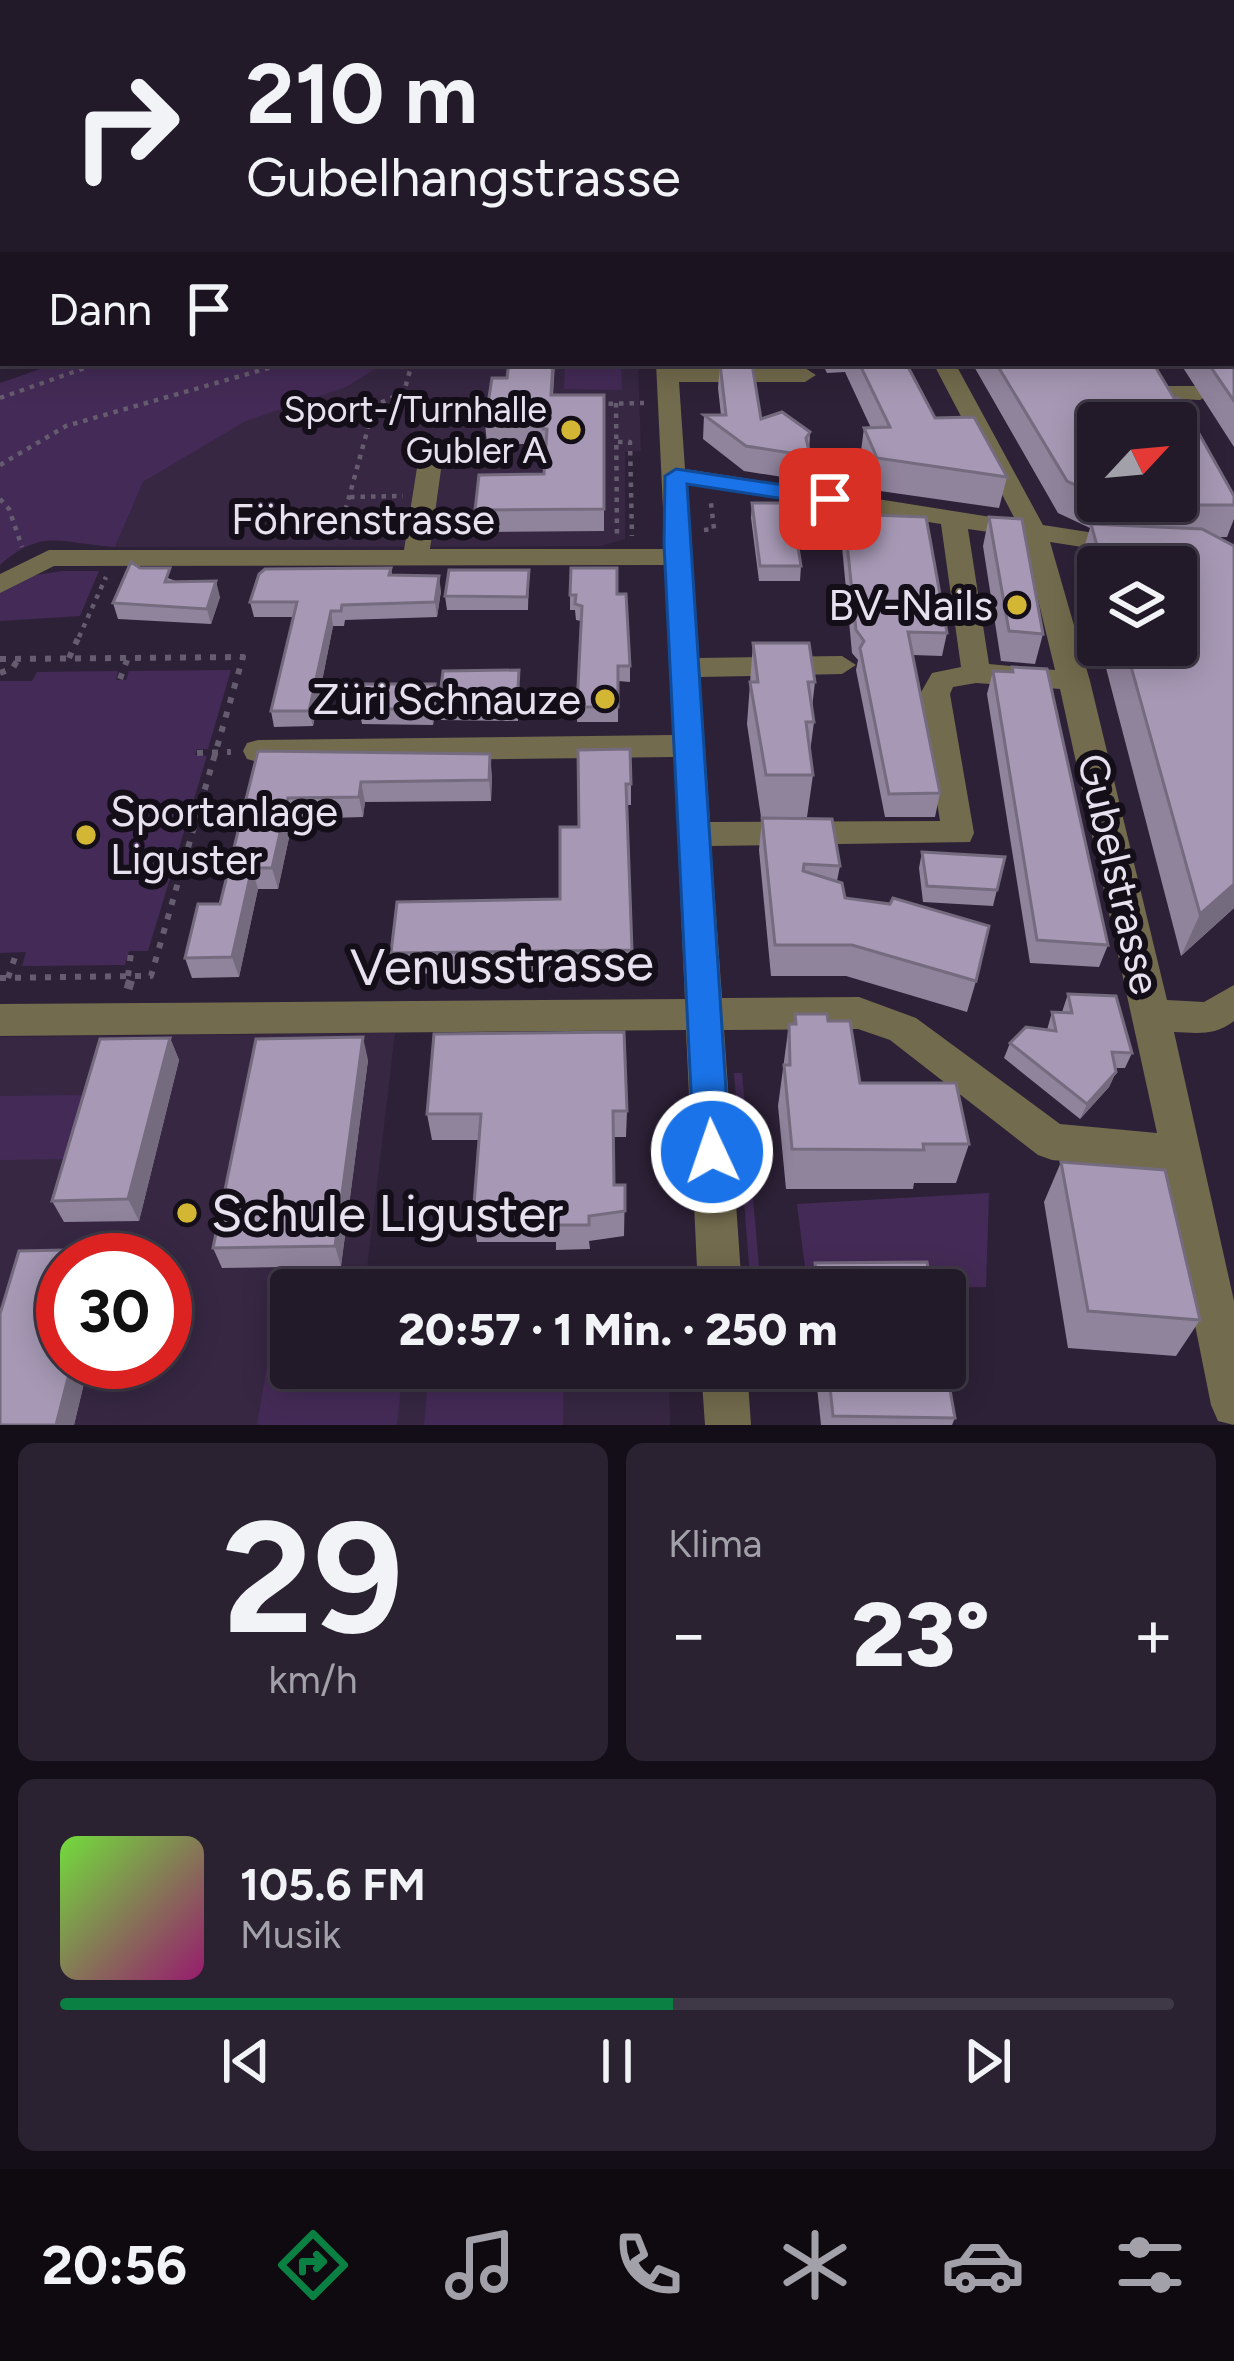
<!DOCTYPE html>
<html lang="de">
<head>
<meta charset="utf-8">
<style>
  body { margin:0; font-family:Figtree,sans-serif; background:#2a2231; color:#f1f3f6; height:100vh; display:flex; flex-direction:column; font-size:45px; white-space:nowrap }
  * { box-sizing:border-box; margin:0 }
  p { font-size:39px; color:#a2a0a8 }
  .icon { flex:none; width:66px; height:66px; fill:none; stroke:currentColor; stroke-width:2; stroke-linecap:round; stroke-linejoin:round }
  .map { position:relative; height:1425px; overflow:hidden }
  .sheet { display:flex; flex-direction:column; gap:18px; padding:18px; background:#130e17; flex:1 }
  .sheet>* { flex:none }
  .top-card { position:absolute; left:0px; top:0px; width:1236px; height:366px; box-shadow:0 6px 30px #0003,0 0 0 3px #3f3846; background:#221929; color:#f1f3f6; overflow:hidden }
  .needle { width:78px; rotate:64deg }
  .tools { position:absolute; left:1077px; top:402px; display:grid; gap:24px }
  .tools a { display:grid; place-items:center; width:120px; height:120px; border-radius:12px; background:#221929; box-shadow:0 6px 30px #0003,0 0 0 3px #3f3846; font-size:60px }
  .speed { position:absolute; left:36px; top:1233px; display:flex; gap:24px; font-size:60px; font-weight:700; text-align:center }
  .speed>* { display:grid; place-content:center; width:156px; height:156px; border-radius:50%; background:#221929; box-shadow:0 6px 30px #0003,0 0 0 3px #3f3846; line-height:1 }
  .speed .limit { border:18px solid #d22; background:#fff; color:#111 }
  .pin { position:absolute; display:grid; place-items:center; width:102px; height:102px; color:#fff; margin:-51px; border-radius:24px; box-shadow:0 6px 18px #0006 }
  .me { position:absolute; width:132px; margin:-66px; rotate:357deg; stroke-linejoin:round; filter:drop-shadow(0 0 9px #0008) }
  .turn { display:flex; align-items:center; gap:42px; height:252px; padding:0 48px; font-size:54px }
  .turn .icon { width:156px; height:156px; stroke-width:2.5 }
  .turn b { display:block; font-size:84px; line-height:102px }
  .then { display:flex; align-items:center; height:114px; padding:0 48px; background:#0003; gap:24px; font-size:45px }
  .big { font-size:90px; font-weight:800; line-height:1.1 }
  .sheet .tile { flex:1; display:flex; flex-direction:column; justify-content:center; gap:18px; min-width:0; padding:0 42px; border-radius:18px; background:#2a2231 }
  .sheet .dial { align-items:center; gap:0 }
  .dial b { font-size:156px; line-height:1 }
  .song { display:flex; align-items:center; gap:36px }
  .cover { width:144px; height:144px; border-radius:18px; background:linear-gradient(135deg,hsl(100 70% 55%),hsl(320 70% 35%)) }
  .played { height:12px; border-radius:6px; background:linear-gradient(90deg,#0b8043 55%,#3f3846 55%) }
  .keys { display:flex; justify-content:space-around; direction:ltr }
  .heat { display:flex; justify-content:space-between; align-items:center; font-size:66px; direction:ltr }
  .sheet .tiles { flex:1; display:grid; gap:18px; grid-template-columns:1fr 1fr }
  .tile:last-child { grid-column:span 2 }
  .trip { position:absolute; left:270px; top:1269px; width:696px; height:120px; border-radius:12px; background:#221929; box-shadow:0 6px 30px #0003,0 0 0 3px #3f3846; font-weight:800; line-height:120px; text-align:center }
  .tabs { display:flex; height:192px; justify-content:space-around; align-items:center; background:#0e0a10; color:#a2a0a8 }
  .tabs .icon { width:84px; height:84px }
  .tabs .selected { color:#0b8043 }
  .tabs b { font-size:54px; color:#f1f3f6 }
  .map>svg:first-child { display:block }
</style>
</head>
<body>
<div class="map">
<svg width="1234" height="1425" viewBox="0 0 1234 1425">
  <rect width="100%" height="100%" fill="#2d2137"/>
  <path fill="#372743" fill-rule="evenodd" d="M383,363H638L641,451L625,452V539L601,546L115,547L143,482L246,421Z
    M395,1033L365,1286L666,1281V1290H291V1368H669L670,1425H0V1037ZM63,1260H165V1362H63Z"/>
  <path fill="#442b57" d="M57,363H384L346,387L246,421L143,482L115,547C62,544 43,527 0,565V383Z
    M565,363H621L622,390L564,389Z
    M62,571H99L80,616L0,621V591L30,576Z
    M231,670L208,749H197L195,755L207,756L148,951H129L125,965L22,966L26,952L0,953V681H32L37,672L118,671L116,680H126L129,671Z
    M734,1073H742L761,1290H751Z
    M94,1095L75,1159L0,1160V1096Z
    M989,1193L986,1287L808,1290L797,1204Z
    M268,1362H291V1368H403L397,1425H257Z
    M429,1368H564L563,1425H424Z"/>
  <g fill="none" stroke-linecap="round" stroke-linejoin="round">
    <path stroke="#665c6f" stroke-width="3" stroke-dasharray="3 4.5" stroke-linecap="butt" d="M38,3L42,0"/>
    <path stroke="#665c6f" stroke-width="4.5" stroke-dasharray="4.5 6" stroke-linecap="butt" d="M0,398L99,363
      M616,403L617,538
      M598,404L644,403
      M618,442H630L632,536
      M0,465L66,426L286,363
      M350,497L403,496
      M0,499L9,509L22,547
      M340,530L374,406L404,392L412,363
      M704,530L714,529L711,503
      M79,637L106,577"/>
    <path stroke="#665c6f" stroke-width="6" stroke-dasharray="6 9" stroke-linecap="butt" d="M69,658L80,634
      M0,659L243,657L151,976H132L130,982
      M0,673L13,668L18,659
      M120,679L127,660
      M197,753L231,752
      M128,976L131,953
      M0,978L132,976
      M8,978L16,954"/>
    <path stroke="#665c6f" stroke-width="9" stroke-dasharray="9 12" stroke-linecap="butt" d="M128,989L131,979"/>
    <path fill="#736b4d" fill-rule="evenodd" d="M0,155H3V165H0Z
      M1233,189H1234V199H1233Z
      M1233,261H1234V273H1233Z
      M656,363H678V368H805L816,375L805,382H679L685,469L814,489L808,462L820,455L832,462L840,493L1016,521L933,363H955L1043,525L1127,538L1140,546L1127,554L1050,542L1090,681L1167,1000L1204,1002L1234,985V1021C1215,1036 1197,1033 1174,1032L1234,1301V1425L1218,1421L1211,1405L1164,1170L1052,1160L1038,1155L890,1040L858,1029L724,1030L742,1290H698L686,1030L0,1036V1004L685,999L674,757L258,762L247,759L243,751L247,743L258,740L673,735L665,565L54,566L0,593V574L49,550H404L419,455L431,448L443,455L430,549H665ZM686,484L941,524L961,667L932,673L920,694L940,821L710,822L700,677L842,674L856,665L842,656L698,658ZM968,529L1023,537L1055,670L989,664ZM976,683L1060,689L1157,1133L1060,1124L916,1018L859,997L722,998L711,846L970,842L974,833L950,694L953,687Z
      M1166,386H1200L1211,393L1200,400L1158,398V388Z
      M701,1368H747L751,1425H705Z"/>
    <path fill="#bfae6e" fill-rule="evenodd" d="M0,68H3V76H0Z"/>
  </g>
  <path fill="#90849c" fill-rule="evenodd" d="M43,0H353V3H44Z
    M1234,348V447L1180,363H1233Z
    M509,363H555L553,395H604V531L476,532L475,510L544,474L546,450H544L543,444H487L485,423L507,378Z
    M822,363H907L935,418L1007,477L999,508L873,490L860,459L864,428H871L845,372L827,373Z
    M972,363H1153L1234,496V519L1227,537H1218L1234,908L1181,956L1100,645H1176V567H1098V636L1079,564L1090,528L1058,513ZM1098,423L1176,501H1098Z
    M720,364L761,419L810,432L808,481L744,471L703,439L704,415H721L718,388Z
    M752,503L801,566L800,581H759L751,518Z
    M844,514L947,633L942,656L913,655L940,793L935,817H885L856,670L858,660L852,653L841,536Z
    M989,517L1043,634L1035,664L1001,661L983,546Z
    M140,568L220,597L211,624L118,619L113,603Z
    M391,568L392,575L441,591L437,617L345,620L344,626H333L313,726L274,727L271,711L294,617H254L250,602Z
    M529,570L528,610H447L445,596Z
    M617,594L630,666V682L618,681V722H577L581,621L576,620L575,610H570V595Z
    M753,643L815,682L812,708L814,722L810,752L813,775L807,817H761L747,724Z
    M1012,667L1108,945L1099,967L1030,963L987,694L993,671L1010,672Z
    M519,670L518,721L441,720L439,704Z
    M435,684L437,700L433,725L362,724L359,709Z
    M578,750L631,784V805H627L632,971L395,974L391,953L560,899L579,827Z
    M258,751L492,775L491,801L365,802L363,817L293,819L278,889H258L239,977L192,978L185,958L220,904Z
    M762,818L840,866L837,881L845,898L976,981L967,1012L846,976H771L759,850Z
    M922,852L1005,857L993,906L923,902L919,868Z
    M1068,994L1132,1053L1125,1068H1115L1116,1072L1109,1087L1080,1119L1004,1058L1010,1043L1047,1030L1052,1012H1062Z
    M795,1014L828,1021L860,1083L969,1144L956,1183H914L913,1189H786L778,1106L789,1024H794Z
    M170,1038L179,1060L139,1221L64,1222L52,1201Z
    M368,1060L341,1266L222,1268L213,1248Z
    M627,1111L626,1137H614V1185H625L624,1236L589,1241L590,1249L556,1250V1242H477L473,1217L479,1140H432L427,1114Z
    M1061,1162L1200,1320L1176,1356L1068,1348L1044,1202Z
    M160,1248L171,1268L165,1294V1260H63V1362H150L147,1378L85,1379L74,1425H0V1314L19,1251Z
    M815,1263L932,1290H810Z
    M815,1368H945L955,1418L952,1425H821Z"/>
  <path fill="#756b7f" d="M600,0H648V3H600Z
    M3,313V334L0,336V314Z
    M439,576L441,591L437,617L435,602Z
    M216,581L220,597L211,624L207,609Z
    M331,611L333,626L313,726L309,711Z
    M435,684L437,700L433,725L431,709Z
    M490,754L492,775L491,801L489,780Z
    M361,782L365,802L363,817L359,797Z
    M288,798L293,819L278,889L272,868Z
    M252,868L258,889L239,977L232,957Z
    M1234,884V908L1181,956L1200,914Z
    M363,1037L368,1060L341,1266L335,1246Z
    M170,1038L179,1060L139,1221L128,1199Z
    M1116,1072L1109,1087L1080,1119L1087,1104Z
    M160,1248L171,1268L165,1294V1260H158Z
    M72,1362L85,1379L74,1425H56Z
    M137,1362H150L147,1378Z"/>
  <path fill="#a799b5" stroke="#756b7f" stroke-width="3" d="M99,0H351L350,3H97Z
    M383,0H601L602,3H383Z
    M651,0H1234V165L1233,3H653Z
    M3,187V230H0V188Z
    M3,241V313L0,314L2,269L0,268V242Z
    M1233,347L1234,348V401L1208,363H1233Z
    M509,363H553L551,395H604V509L475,510L479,475L544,474L547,429H543V423H485L492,378H507Z
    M859,363H906L935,418L974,417L1007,477L877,458L864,428L890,427Z
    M996,363H1153L1174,398H1179L1234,496V505H1163L1134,501H1176V423H1098V496L1067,481Z
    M720,364H752L761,419L782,412L810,432L806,438L810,456L746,446L704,415H726Z
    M752,503H791L801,566H760Z
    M844,514L926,517L947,633L908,632L940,793L889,794L860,648L864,641L856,630Z
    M989,517L1022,519L1043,634L1009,631Z
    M1091,524L1202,529L1234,546V884L1200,914L1125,645H1176V567H1103Z
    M131,562L140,568H170L165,582L216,581L207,609L113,603Z
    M391,568L389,575L439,576L435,602L342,605L341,611H331L309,711H271L297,602H250L259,574L265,569Z
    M571,568H617V594H626L630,666H618V707H577L582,606L575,604L576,595H570Z
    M449,570H529L527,597L445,596Z
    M753,643H809L815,682H808L814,722H806L813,775H766L750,682H758Z
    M1012,667L1047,669L1108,945L1037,940L993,671L1013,672Z
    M519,670L517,706L439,704L443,671Z
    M365,684H435L431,709H359Z
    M630,749L631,784H626L632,950L391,953L397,902L560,899V827H579L578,750Z
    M258,751L490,754L489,780L361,782L359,797L288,798L272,868H252L232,957L185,958L198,904H220Z
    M762,818L832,819L840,866L804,864L803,871L842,883L845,898L890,904L893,898L989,926L976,981L852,945H775Z
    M922,852L1005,857L997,890L927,886Z
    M1068,994L1116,996L1132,1053L1112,1052L1116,1072L1087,1104L1010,1043L1026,1027L1056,1031L1052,1012L1072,1013Z
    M795,1014H827L828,1021H850L860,1083H956L969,1144H923L924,1150L792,1149L784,1065H790L789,1024H796Z
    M624,1032L627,1111H613L614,1185H625V1211L589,1216V1225H555V1217H473L481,1114H427L434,1034Z
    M363,1037L335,1246L213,1248L256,1039Z
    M170,1038L128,1199L52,1201L100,1039Z
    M1061,1162L1165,1170L1200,1320L1088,1311Z
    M160,1248L158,1260H63V1362H72L56,1425H0V1314L19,1251Z
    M927,1262L932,1290H819L815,1263Z
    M945,1362L955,1418L833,1416L828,1368H945Z"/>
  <path fill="#1a73e8" stroke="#114b97" stroke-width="3" d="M676,469L830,492L841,499L830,506L687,484L730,1152L725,1164L712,1169L699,1164L694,1152L664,544L665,476Z"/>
  <g fill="#d4b635" stroke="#130e17" stroke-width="4.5">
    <circle cx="571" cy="430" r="12"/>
    <circle cx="1017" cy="605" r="12"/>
    <circle cx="605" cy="699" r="12"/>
    <circle cx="86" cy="835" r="12"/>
    <circle cx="187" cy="1213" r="12"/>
  </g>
  <g text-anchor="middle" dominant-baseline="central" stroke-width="12" stroke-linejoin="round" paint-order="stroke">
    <g font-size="36" fill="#e7e0ee" stroke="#130e17" text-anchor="end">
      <text x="547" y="409">Sport-/Turnhalle<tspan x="547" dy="41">Gubler A</tspan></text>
    </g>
    <g font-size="42" fill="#e7e0ee" stroke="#130e17">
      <text x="363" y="519">Föhrenstrasse</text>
      <text transform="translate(1119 874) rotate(77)">Gubelstrasse</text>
    </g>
    <g font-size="42" fill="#e7e0ee" stroke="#130e17" text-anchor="end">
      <text x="993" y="605">BV-Nails</text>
      <text x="581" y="699">Züri Schnauze</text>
      <text x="110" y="811" text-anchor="start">Sportanlage<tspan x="110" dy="48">Liguster</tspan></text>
    </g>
    <g font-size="51" fill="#e7e0ee" stroke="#130e17">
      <text transform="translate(502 965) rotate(-1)">Venusstrasse</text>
    </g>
    <g font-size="51" fill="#e7e0ee" stroke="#130e17" text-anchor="start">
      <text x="211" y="1213">Schule Liguster</text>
    </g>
  </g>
</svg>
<div class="tools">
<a><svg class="needle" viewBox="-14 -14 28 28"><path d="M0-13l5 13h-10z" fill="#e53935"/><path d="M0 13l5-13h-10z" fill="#a2a0a8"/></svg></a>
<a><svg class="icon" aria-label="layers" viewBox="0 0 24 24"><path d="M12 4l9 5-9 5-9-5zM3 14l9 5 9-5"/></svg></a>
</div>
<div class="speed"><div class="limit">30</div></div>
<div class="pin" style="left:830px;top:499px;background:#d93025"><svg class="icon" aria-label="arrive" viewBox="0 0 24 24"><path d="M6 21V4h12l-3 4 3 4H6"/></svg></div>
<svg class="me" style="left:712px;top:1152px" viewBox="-20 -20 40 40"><circle r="17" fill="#1a73e8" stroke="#fff" stroke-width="3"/><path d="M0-11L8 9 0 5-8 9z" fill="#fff"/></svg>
<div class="trip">20:57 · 1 Min. · 250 m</div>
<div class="top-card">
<div class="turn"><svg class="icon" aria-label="right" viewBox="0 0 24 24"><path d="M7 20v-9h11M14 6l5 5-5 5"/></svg><div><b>210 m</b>Gubelhangstrasse</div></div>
<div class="then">Dann<svg class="icon" aria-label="arrive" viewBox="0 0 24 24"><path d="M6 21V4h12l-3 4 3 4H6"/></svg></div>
</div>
</div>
<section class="sheet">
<div class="tiles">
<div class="tile dial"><b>29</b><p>km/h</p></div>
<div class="tile"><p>Klima</p>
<div class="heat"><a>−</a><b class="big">23°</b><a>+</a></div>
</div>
<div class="tile">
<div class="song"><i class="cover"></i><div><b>105.6 FM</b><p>Musik</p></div></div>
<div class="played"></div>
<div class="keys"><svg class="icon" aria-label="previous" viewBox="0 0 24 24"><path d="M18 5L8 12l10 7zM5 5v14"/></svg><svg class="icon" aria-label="pause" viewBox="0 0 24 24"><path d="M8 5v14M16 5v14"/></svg><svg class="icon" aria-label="next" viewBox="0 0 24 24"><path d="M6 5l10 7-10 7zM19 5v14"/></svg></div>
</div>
</div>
</section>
<nav class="tabs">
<b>20:56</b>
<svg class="icon selected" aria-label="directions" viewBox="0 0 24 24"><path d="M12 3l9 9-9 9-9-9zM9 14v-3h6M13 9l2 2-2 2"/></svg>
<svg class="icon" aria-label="music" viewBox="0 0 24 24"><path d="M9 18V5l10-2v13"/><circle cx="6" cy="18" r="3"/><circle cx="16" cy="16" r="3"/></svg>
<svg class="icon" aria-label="phone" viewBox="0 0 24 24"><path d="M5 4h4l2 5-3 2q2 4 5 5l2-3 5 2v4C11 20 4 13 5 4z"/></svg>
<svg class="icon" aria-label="climate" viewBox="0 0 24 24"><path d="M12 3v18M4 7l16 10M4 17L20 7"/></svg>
<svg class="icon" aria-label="car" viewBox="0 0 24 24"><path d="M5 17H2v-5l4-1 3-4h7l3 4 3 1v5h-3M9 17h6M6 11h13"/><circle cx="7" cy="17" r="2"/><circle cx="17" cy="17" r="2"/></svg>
<svg class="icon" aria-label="filters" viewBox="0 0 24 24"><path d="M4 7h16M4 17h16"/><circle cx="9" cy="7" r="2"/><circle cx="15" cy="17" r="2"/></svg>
</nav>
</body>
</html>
